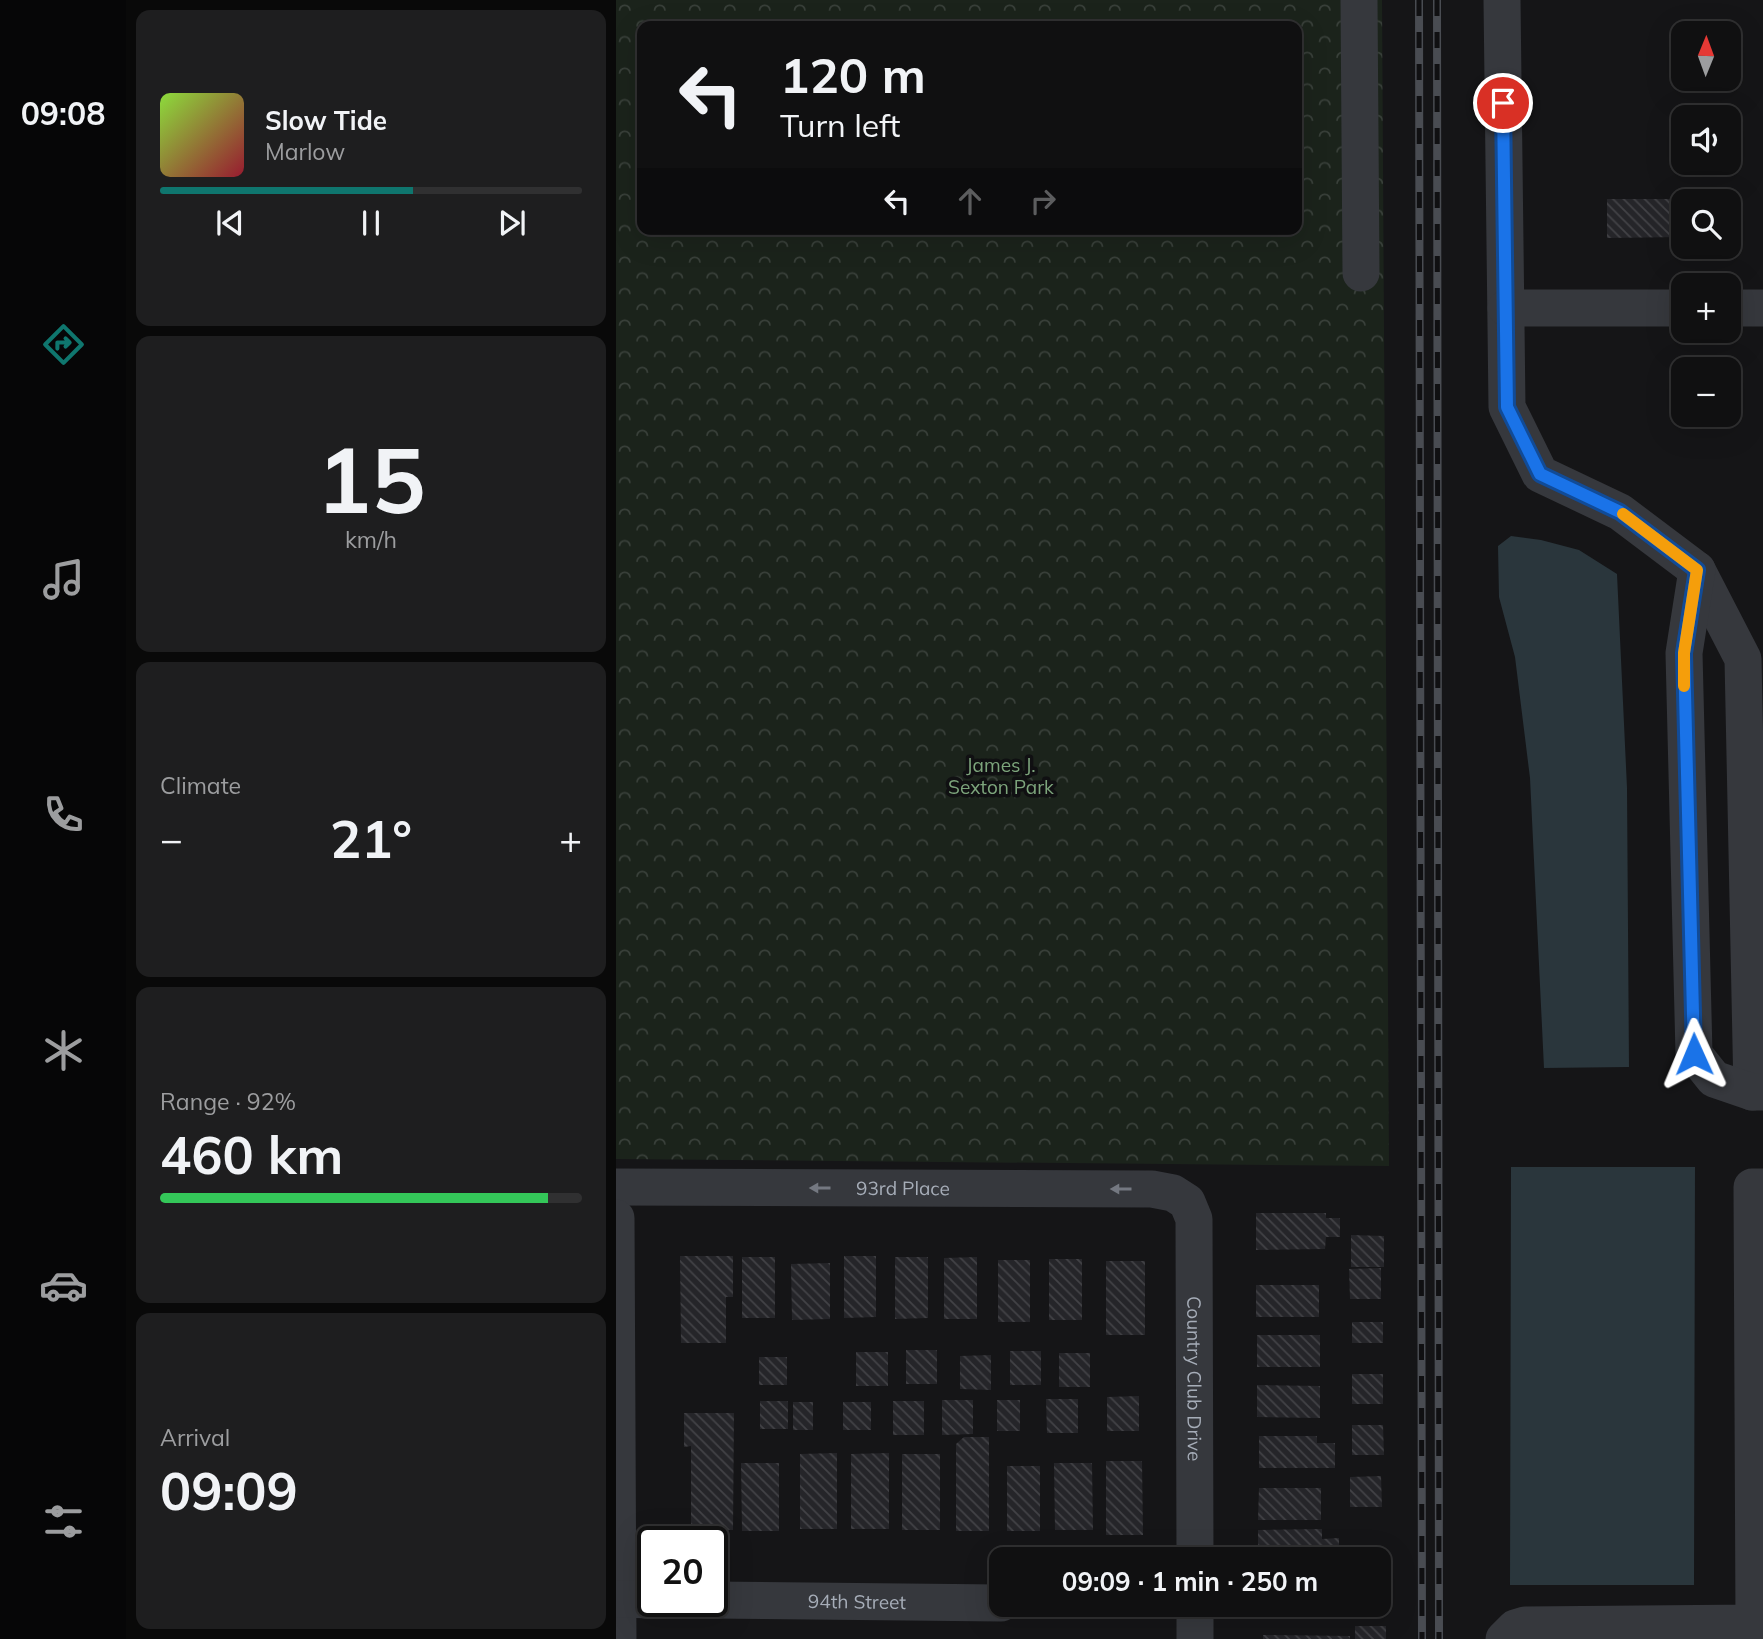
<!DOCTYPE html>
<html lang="en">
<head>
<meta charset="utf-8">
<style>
  body { margin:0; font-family:Mulish,sans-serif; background:#1e1e1f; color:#f1f3f6; height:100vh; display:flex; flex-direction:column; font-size:26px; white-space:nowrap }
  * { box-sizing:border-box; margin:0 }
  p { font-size:23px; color:#9c9d9f }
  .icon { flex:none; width:38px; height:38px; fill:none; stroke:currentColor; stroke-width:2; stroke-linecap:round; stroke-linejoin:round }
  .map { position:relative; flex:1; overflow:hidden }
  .sheet { display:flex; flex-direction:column; gap:10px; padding:10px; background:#090909; width:490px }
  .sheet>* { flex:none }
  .guide { position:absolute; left:21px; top:21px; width:665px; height:214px; border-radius:14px; box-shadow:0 7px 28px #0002,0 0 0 2px #303031; background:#101011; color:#f1f3f6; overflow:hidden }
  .needle { width:46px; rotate:1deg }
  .buttons { position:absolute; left:1055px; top:21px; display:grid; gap:14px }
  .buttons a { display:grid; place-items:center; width:70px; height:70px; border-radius:14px; background:#101011; box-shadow:0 7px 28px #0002,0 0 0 2px #303031; font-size:35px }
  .speed { position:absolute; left:21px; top:1526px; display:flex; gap:14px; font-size:35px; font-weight:700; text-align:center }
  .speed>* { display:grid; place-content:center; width:91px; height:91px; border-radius:50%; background:#101011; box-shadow:0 7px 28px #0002,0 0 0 2px #303031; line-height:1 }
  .speed .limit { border:4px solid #111; border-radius:10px; background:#fff; color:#111 }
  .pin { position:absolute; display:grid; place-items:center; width:60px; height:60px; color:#fff; margin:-30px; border:4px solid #fff; border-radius:50%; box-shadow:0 2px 7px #0007 }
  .me { position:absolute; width:77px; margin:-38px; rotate:359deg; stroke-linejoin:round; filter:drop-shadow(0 0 5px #0008) }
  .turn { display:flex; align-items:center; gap:24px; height:147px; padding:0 28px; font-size:32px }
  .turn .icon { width:91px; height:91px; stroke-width:2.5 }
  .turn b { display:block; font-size:49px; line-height:60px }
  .lanes { display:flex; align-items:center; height:66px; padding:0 28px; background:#0003; justify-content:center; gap:35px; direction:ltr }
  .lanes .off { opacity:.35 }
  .big { font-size:52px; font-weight:700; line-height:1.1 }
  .sheet .widget { flex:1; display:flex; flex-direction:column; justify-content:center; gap:10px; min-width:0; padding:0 24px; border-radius:14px; background:#1e1e1f }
  .sheet .dial { align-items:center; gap:0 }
  .dial b { font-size:91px; line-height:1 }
  .song { display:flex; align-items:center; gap:21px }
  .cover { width:84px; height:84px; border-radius:10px; background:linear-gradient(135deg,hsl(90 70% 55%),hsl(350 70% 35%)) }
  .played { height:7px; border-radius:4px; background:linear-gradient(90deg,#0f766e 60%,#303031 60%) }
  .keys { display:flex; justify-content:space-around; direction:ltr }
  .heat { display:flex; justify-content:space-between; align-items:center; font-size:38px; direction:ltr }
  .charge { height:10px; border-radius:5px; background:linear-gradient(90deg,#34c759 92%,#303031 0) }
  .trip { position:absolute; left:373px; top:1547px; width:402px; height:70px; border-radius:14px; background:#101011; box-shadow:0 7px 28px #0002,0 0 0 2px #303031; font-weight:700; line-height:70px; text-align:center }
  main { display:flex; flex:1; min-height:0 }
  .dock { display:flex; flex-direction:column; width:126px; justify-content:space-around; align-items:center; background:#060607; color:#9c9d9f }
  .dock .icon { width:49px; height:49px }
  .dock .selected { color:#0f766e }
  .dock b { font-size:32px; color:#f1f3f6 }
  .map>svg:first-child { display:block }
</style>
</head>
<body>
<main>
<nav class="dock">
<b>09:08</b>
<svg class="icon selected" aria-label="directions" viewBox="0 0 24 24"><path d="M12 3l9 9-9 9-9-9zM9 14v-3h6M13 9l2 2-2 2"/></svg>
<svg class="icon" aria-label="music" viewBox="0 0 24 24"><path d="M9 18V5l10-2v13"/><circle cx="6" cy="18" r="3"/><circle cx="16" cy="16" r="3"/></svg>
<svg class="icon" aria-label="phone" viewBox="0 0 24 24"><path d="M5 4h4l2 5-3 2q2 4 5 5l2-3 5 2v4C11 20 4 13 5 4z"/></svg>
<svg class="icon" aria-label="climate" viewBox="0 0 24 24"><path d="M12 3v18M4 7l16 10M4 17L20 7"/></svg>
<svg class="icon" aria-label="car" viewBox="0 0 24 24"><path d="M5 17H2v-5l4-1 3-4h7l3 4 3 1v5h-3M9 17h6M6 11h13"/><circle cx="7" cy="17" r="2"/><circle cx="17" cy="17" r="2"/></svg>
<svg class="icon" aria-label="filters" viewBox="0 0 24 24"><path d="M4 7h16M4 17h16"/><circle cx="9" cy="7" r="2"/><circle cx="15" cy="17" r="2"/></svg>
</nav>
<section class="sheet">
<div class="widget">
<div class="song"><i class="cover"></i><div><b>Slow Tide</b><p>Marlow</p></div></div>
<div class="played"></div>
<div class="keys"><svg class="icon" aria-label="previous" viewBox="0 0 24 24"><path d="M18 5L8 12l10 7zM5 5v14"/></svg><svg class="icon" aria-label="pause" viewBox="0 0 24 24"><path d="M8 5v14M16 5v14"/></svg><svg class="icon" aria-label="next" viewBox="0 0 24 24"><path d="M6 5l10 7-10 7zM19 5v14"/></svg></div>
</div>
<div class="widget dial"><b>15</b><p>km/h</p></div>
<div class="widget"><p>Climate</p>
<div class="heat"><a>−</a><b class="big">21°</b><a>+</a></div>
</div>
<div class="widget"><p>Range · 92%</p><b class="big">460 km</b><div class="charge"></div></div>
<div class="widget"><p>Arrival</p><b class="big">09:09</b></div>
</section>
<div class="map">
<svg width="1147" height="1639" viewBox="0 0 1147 1639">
  <defs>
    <pattern id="park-crowns" width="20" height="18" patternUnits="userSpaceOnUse" patternTransform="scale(1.75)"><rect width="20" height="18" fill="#1b231b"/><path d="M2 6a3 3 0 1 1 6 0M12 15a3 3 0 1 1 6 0" fill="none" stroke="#39403a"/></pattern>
    <pattern id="building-back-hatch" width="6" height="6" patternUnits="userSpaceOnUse" patternTransform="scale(1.75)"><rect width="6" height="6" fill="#252529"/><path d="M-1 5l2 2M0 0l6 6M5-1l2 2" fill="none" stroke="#424246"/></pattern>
  </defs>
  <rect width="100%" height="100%" fill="#151517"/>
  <path fill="url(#park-crowns)" fill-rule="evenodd" d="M0,0H766L773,1166L0,1159ZM26,26H681V229H26Z"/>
  <path fill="#2a363c" d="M895,536L925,540L963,550L1001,574L1011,788L1013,1067L928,1068L914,778L899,657L883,597L882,546Z
    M895,1167H1079L1078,1585H894Z"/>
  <path fill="url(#building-back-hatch)" d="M991,199H1068V237L991,238Z
    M640,1213H710V1218H724V1237H710L709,1249L640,1250Z
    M735,1235L768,1236V1267H735Z
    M64,1256H117V1297H110V1343H65Z
    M228,1256H260V1317L228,1318Z
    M126,1257H159V1318H126Z
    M279,1257H312V1318L279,1319Z
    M361,1257V1319H328V1258Z
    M433,1259H466V1320H433Z
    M382,1260H414V1322H382Z
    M490,1261H529V1335H490Z
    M214,1263V1319L176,1320L175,1264Z
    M765,1268V1299H734L733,1269Z
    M640,1285H703V1317H640Z
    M736,1322H767V1343H736Z
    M641,1335H704V1367H641Z
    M290,1350H321V1384H290Z
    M394,1351H425V1385H394Z
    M240,1352H272V1386H240Z
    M443,1353H474V1387H443Z
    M375,1355V1390L344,1389V1356Z
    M143,1357H171V1385H143Z
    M736,1374H767V1404H736Z
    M641,1385L704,1386V1418L641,1417Z
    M523,1396V1431H491V1397Z
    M430,1399H462V1433H431Z
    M326,1400H357V1434L326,1435Z
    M381,1400H404V1431H381Z
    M144,1401H172V1429H144Z
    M277,1401H308V1435H277Z
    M177,1402H197V1430H177Z
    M227,1402H255V1430H227Z
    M68,1413H118L117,1530L75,1529V1446L68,1447Z
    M736,1425H767L768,1455H736Z
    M643,1436H701V1443H719V1468H643Z
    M348,1437H373V1531H340V1444Z
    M221,1453V1529H184V1454Z
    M273,1453V1529H235V1454Z
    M286,1454H324V1530H286Z
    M490,1461H526L527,1535H490Z
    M125,1463H163V1531H126Z
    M438,1463H476L477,1530H439Z
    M391,1466H424V1531H391Z
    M765,1476L766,1507H734V1477Z
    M643,1488H705V1520H642Z
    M706,1529V1539L723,1538V1559H642V1530Z
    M739,1626H770V1639H739Z
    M647,1635L734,1636V1639H647Z"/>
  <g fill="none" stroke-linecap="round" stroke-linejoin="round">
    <g stroke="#36383d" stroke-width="37">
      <path d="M743,0L745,273"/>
      <path d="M886,0L891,407L924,474L1004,512L1081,570L1127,659L1136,1092"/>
      <path d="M890,308H1068"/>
      <path d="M1113,308H1147"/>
      <path d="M1081,570L1068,653L1078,1054L1098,1079L1136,1092H1147"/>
      <path id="s1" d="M0,1187L536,1189L557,1193L571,1202L578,1219L579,1559"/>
      <path d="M0,1218L2,1639"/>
      <path d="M0,1599L37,1600"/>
      <path id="s2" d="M96,1600L385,1603"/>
      <path d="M579,1605V1639"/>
      <path d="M888,1639L899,1628L909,1625L1138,1623L1136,1187H1147"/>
    </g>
    <defs>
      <path id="rail" d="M803,0L806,1639
        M821,0L823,1639"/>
    </defs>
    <use href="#rail" stroke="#494c52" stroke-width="8"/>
    <use href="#rail" stroke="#101012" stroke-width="5" stroke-dasharray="16" stroke-linecap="butt"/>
  </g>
  <defs><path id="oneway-solid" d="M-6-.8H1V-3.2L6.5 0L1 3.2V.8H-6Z" transform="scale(1.75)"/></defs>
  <g fill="#747881">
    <use href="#oneway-solid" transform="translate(204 1188) rotate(-180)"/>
    <use href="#oneway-solid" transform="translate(505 1189) rotate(-180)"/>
  </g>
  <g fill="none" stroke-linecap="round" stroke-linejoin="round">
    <defs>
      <path id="route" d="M887,103L891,407L924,474L1004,512L1081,570L1068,653L1078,1054"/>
    </defs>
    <use href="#route" stroke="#114b97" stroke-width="18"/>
    <use href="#route" stroke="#1a73e8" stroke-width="12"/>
    <path stroke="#f59e0b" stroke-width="12" d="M1007,514L1081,570L1068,653V686"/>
  </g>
  <g text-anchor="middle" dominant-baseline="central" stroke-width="7" stroke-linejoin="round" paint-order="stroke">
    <g font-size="19" fill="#7da57c" stroke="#101012">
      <text x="385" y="765">James J.<tspan x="385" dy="22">Sexton Park</tspan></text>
    </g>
    <g font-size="19" fill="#a6adb8" stroke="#101012">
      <text stroke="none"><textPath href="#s1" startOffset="287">93rd Place</textPath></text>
      <text stroke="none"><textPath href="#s1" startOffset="752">Country Club Drive</textPath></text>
      <text stroke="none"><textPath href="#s2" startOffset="145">94th Street</textPath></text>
    </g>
  </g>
</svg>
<div class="buttons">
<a><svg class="needle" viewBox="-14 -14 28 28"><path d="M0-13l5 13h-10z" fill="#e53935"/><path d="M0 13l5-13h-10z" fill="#9c9d9f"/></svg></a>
<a><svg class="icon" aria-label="sound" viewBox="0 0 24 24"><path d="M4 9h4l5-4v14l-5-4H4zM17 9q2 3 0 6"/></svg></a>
<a><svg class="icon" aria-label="search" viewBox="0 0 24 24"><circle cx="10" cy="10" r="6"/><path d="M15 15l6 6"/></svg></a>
<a>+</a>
<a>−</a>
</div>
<div class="speed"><div class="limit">20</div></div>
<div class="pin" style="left:887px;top:103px;background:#d93025"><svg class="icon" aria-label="arrive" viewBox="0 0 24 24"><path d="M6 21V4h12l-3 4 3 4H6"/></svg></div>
<svg class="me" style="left:1078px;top:1054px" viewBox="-20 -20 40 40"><path d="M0-17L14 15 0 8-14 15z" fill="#1a73e8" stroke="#fff" stroke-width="4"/></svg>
<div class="trip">09:09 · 1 min · 250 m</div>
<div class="guide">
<div class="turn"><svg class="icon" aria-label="left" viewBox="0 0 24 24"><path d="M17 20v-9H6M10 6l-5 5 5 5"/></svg><div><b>120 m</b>Turn left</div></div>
<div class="lanes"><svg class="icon" aria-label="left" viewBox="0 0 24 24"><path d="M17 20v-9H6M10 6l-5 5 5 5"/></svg><svg class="icon off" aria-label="ahead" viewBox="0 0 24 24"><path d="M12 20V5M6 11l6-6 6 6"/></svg><svg class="icon off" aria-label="right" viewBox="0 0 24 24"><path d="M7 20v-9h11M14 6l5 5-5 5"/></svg></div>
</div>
</div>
</main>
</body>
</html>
